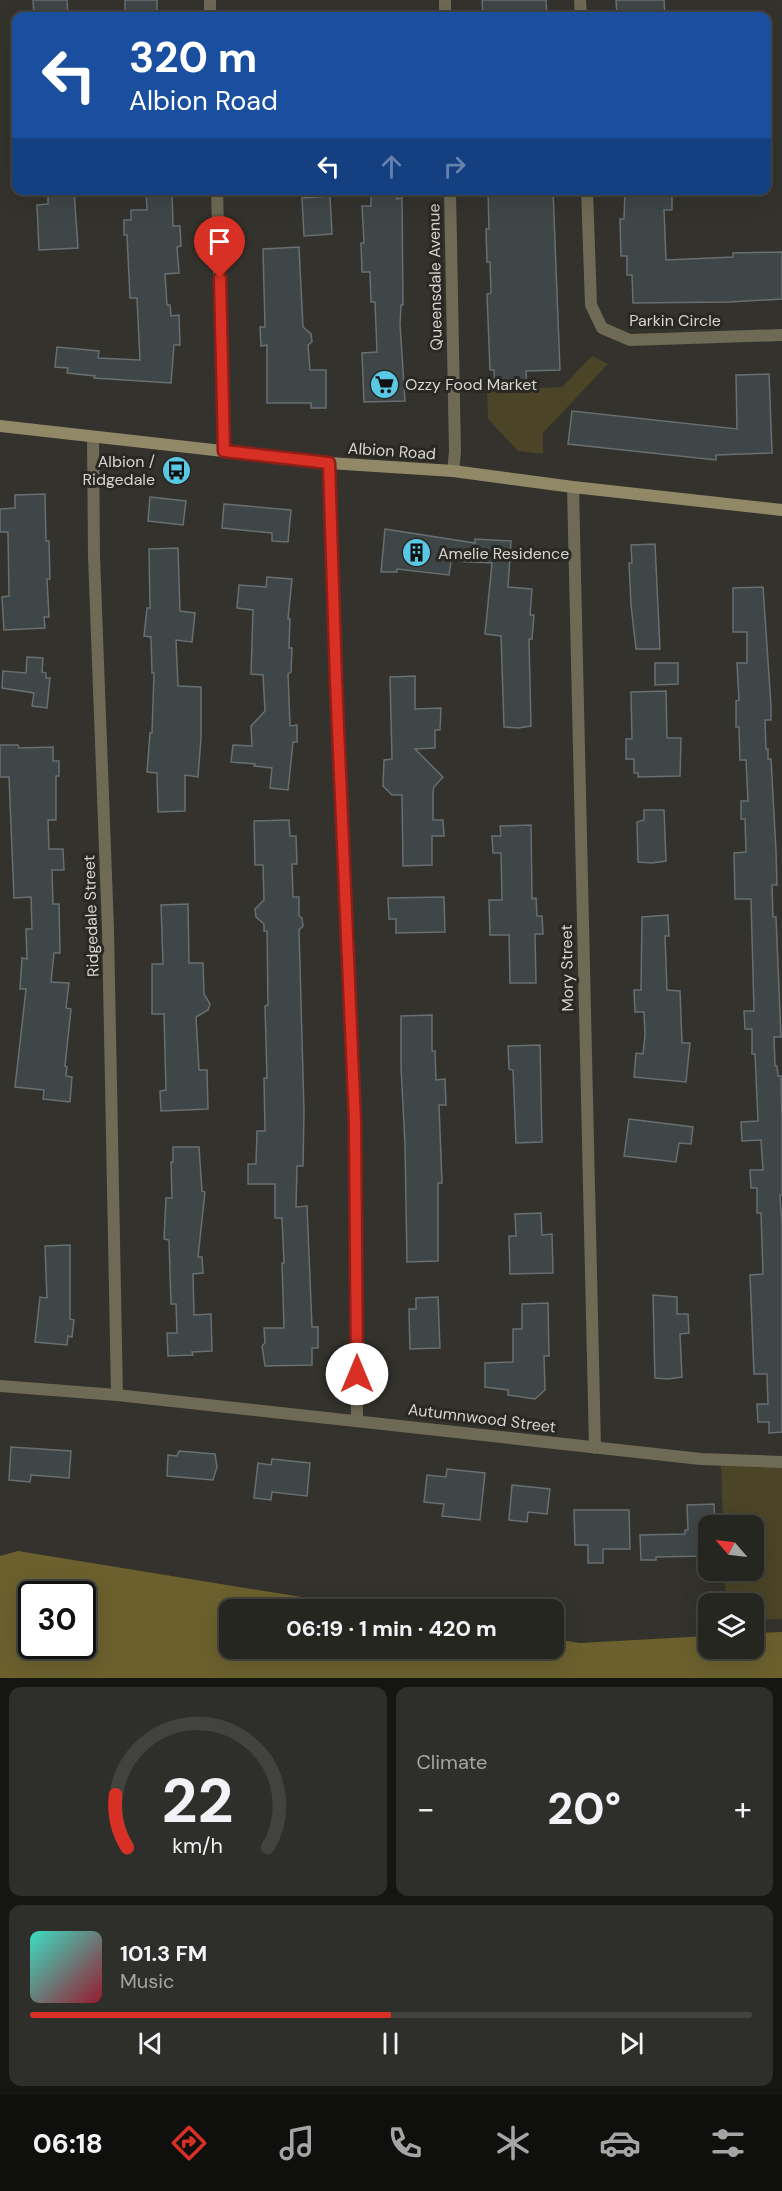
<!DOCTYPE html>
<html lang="en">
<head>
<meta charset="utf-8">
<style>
  body { margin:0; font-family:"DM Sans",sans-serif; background:#2e2e2a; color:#f1f3f6; height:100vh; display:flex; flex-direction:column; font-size:22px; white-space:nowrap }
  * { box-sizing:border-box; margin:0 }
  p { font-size:20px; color:#a4a5a5 }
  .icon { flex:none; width:33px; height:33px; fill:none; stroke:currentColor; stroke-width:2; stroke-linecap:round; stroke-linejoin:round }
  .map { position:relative; height:1678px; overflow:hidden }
  .side { display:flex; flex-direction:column; gap:9px; padding:9px; background:#151512; flex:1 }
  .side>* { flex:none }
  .hud { position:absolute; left:12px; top:12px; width:759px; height:183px; border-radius:12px; box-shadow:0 6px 24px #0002,0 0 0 2px #42433f; background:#1a4fa0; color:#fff; overflow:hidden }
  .needle { width:39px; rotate:298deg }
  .buttons { position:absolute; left:698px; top:1515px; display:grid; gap:12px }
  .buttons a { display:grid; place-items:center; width:66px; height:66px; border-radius:12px; background:#262621; box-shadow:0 6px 24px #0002,0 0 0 2px #42433f; font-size:30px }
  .speed { position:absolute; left:18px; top:1581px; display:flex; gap:12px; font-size:30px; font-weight:700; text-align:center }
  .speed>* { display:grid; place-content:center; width:78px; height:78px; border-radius:50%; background:#262621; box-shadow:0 6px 24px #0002,0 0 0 2px #42433f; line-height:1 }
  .speed .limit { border:3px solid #111; border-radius:9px; background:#fff; color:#111 }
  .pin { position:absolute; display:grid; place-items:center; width:51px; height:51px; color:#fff; margin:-62px -26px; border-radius:50% 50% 50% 0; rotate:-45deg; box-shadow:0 0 6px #0007 }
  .pin .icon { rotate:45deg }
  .me { position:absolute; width:66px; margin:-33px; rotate:0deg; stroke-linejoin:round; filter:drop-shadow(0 0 4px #0008) }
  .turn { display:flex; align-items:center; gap:21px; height:126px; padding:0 18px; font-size:27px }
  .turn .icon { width:78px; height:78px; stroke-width:2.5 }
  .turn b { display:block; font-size:42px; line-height:51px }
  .lanes { display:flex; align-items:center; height:57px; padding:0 18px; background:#0003; justify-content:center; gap:30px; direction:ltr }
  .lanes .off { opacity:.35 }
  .big { font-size:45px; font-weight:700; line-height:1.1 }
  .side .widget { flex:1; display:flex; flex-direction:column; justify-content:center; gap:9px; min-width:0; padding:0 21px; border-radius:12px; background:#2e2e2a }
  .side .dial { align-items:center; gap:0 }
  .dial svg { height:156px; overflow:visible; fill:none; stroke:#42433f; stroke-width:7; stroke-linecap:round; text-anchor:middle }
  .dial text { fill:#f1f3f6; stroke:none }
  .song { display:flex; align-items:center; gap:18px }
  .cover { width:72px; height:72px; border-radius:9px; background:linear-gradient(135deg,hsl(170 70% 55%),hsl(350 70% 35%)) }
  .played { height:6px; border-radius:3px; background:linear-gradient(90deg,#d93025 50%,#42433f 50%) }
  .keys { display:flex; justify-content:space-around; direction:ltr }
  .heat { display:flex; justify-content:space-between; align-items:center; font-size:33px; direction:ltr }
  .side .tiles { flex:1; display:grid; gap:9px; grid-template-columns:1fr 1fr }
  .widget:last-child { grid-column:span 2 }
  .trip { position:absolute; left:219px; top:1599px; width:345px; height:60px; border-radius:12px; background:#262621; box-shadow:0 6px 24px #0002,0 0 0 2px #42433f; font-weight:700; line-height:60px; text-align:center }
  .tabs { display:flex; height:96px; justify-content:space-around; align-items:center; background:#0f0f0d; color:#a4a5a5 }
  .tabs .icon { width:42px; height:42px }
  .tabs .current { color:#d93025 }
  .tabs b { font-size:27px; color:#f1f3f6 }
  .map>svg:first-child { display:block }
</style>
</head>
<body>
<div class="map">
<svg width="782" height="1678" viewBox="0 0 782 1678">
  <rect width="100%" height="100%" fill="#33322c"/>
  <path fill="#4b4427" d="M592,356L608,364L543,433V454L518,451L488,419L487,390L562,387Z
    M721,1462L782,1463V1619L753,1620V1604L726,1603L725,1571L753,1570V1526L723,1525Z"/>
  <path fill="#6c602e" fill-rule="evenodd" d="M18,1551L375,1609L230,1610V1648H554V1639L580,1643L708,1636V1648H753V1633L782,1632V1678H0V1556ZM32,1594H82V1646H32Z"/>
  <path fill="#3f4648" stroke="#676f71" stroke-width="1.5" d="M33,0H67L68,16H34Z
    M125,0H157V16H125Z
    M482,0H546L547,16H483Z
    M616,0H664L665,16H617Z
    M48,190H74L78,248L39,250L37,205L48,204Z
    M146,190H172L173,226H180L181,246L177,247L179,273L165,274L167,305H170L171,316L179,315L180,345H174L171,383L94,378L95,376L67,373L68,368L55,367L57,347L99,351L98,358L140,360L137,298H130L127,235H124V220H131V210H147Z
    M371,190H397V199L402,198L403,305H401L400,324L405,401L364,402L362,353L377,352L375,302H371L370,272H362L361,243H364L362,206H371Z
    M488,190H553L560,370L526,371L527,387L495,388L494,370H490L487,294L491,293L490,262H487L486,229H489Z
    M625,190H672V210H664L666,260L733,257V253L782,252V299L729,302L633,303L632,275H627V256H621L620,219H624Z
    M330,196L332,234L304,236L302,198Z
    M299,247L303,327L311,334L312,342L308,345L310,370H326V408H311V403H267V345L261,346L260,327H265L263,249Z
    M769,374L772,453L716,455V460L568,444L572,411L737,429L736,375Z
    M45,494L46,541H49L50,579H47L49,617H44L45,628L4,630L2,597L9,596L8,532H0V509L15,508V495Z
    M150,497L186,501L183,525L148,521Z
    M224,504L291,510L288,542L272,541V533L222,528Z
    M385,529L475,543V539L511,541L508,587L532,589L530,615H534L532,639H529L531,726L518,728L504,727L501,636L485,634L492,563L451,561L449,575L397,569V572H381Z
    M655,544L660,649H636L631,605L629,563H632L631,545Z
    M178,548L180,611L195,613L192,642L176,640L178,686L201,687V738L198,777L185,775V811L158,812L157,773L147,772L150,733H152L154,673H152L151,637L144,636L147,608H150L149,549Z
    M267,577L292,579L288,619H290L289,648H292L291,672L288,674L290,726L297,725V742H293L288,790L270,788L272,768L254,766L255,764L231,762L233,745L252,746L251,726L265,711L263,675L251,674L253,610L237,608L239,585L266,587Z
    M763,587L771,706V720H765L766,749H768V759H771L776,851L777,885H772L773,917H776L781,1037H774L775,1066H777L778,1076H781L782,1120V1195H780L782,1225V1432L769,1433V1422H758L757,1404H768L767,1374H754L750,1275L763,1274L761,1213H757V1188H751L750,1170H763L761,1140L742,1141L741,1122L758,1121L755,1054H752V1029H745L744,1011H754L751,899H735L734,853L746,852L745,819H741V801H748L746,760H740L739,727H736V701L739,700L737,663H747V632H733V588Z
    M27,657L43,658L42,672L46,673V678H50L47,708L32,706L34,693L2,688L3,671L26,673Z
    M655,663H678V684L655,685Z
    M415,676V709L441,708L440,730H435V748L415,749L443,777L434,787L433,791V820H443L444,836H432V865L403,866L402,795H392L383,786L384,760L392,759L390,677Z
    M666,691L667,738H681L680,776L638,777V773H634V759H626V739H632L631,692Z
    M0,745H18L19,748L53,747V761H59V776H56V820H48L49,849H63L64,870H52L53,904H59L60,953H54L51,982L69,983L66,1008L71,1009L65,1066L67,1067L66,1076L72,1077L70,1102L43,1099L44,1090L15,1087L26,989H20L22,958L27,959L26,929H32L31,897L14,898L9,777H0Z
    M644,810H664L666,861L652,863L638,862L637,822L644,820Z
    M289,820L290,836H296L297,864H292L293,897H299V916L302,918L303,926L299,930L304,1111L303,1166H297L296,1207L307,1206L312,1327H318V1348H312V1365L265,1366L262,1346L265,1343L264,1328H284L282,1263H284L282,1218H275V1184H248V1164H256L257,1131H265L264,1078H267L265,1006L268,1005L267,931H264V924L256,917L255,909L264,900L263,865H255L254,821Z
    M531,825L532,899L536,898L537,916H542L543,934H535L536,983H510L509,935H490L489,900H502L501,853H493L492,836H501L500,826Z
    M444,897L445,932L396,933V919H389L388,898Z
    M188,904L189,963H203L204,994L210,1004L208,1010L196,1017L199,1070H207L208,1109L161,1111L160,1091L166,1090L164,1014H152V964H163L161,905Z
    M668,915L669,936H665L667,990L680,991L682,1043H690L686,1082L634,1077L636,1053L643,1054L645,1035L644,1012H635L634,990H641L642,917Z
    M432,1015V1051H435L436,1080L445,1079L446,1105H439L442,1183H438V1261L407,1262L405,1145L401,1067V1016Z
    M540,1045L542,1142L516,1143L513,1070L509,1069L508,1046Z
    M629,1119L693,1127L691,1144L679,1143L676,1162L624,1156Z
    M173,1147H199L202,1191L205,1192L198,1257H202L203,1273L193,1274L194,1315L211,1314L212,1351L192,1352L193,1355L168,1356L167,1333H177L176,1304H171L169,1240L164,1239L166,1198H172L171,1162H173Z
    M541,1213L542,1235L552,1234L553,1273L510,1274L509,1236H516L515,1214Z
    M70,1245V1319L74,1320L72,1337L68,1336L67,1345L35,1342L40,1297L47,1298L45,1246Z
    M653,1295L677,1297V1314H688L689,1333L680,1334L682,1377L668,1379L655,1378Z
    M438,1297L440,1348L410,1349L409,1309H416V1298Z
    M548,1303L549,1356H544L545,1390L535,1399L508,1395V1390L485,1387V1363L513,1362V1329H522V1304Z
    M11,1447L71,1451L69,1478L31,1475L30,1482L9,1480Z
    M179,1451L215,1454L217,1467L213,1480L167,1476L168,1455L177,1456Z
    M272,1459L310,1463L307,1496L272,1492L271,1500L254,1498L258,1463L271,1465Z
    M447,1469L485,1473L480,1520L442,1516L444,1504L424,1502L427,1475L446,1477Z
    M512,1485L550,1489L547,1514L528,1512L527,1522L509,1520Z
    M714,1504L715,1526H708V1556L656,1557V1560H641L640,1535L685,1534V1530H688L687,1505Z
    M574,1510H629L630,1549H603V1563H588V1545H575Z"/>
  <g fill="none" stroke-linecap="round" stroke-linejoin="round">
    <path stroke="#6f6a55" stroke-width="12" d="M210,0V16
      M445,0V16
      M580,0L581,16
      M217,190L224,451
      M450,190L455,452L453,471
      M587,190L591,305L602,328L630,340L782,335
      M93,437L94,556L108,929L117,1395
      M329,463L336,681L355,1122L357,1420
      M573,487L595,1448
      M0,1386L117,1395L701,1459L782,1462"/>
    <path stroke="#918867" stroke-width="12" d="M0,426L329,463L453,471L573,487L782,510"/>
  </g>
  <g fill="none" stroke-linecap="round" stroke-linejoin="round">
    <defs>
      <path id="route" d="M220,278L224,451L329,463L336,681L355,1122L357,1374"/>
    </defs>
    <use href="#route" stroke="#8d1f18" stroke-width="15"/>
    <use href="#route" stroke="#d93025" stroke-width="10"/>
  </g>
  <defs>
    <symbol id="supermarket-disc" viewBox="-11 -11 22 22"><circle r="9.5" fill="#59c8e5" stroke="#292822"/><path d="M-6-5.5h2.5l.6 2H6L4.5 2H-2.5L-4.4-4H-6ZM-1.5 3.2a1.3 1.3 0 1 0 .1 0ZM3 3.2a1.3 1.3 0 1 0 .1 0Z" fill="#111"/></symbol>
    <symbol id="bus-disc" viewBox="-11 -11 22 22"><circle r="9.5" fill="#59c8e5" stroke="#292822"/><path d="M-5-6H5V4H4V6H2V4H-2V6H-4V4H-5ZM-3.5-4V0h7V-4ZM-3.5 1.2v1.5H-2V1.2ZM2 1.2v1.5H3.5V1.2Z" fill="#111"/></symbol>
    <symbol id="building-disc" viewBox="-11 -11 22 22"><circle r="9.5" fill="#59c8e5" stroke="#292822"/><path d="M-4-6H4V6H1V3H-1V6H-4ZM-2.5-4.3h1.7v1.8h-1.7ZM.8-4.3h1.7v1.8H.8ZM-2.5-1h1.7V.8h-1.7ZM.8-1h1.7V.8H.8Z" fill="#111"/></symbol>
  </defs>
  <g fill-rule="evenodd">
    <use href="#supermarket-disc" x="368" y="368" width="33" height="33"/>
    <use href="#bus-disc" x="160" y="454" width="33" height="33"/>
    <use href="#building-disc" x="400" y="536" width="33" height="33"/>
  </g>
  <g text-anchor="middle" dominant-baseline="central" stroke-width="6" stroke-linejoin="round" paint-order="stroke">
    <g font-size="16" fill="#d6d5d1" stroke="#292822">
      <text transform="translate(435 277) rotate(-91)">Queensdale Avenue</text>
      <text x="675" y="320">Parkin Circle</text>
      <text transform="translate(392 451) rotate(4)">Albion Road</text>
      <text transform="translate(91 916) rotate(-92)">Ridgedale Street</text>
      <text transform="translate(567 968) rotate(-91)">Mory Street</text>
      <text transform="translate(482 1418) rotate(7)">Autumnwood Street</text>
    </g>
    <g font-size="16" fill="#d6d5d1" stroke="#292822" text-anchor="start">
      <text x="405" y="384">Ozzy Food Market</text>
      <text x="155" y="461" text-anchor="end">Albion /<tspan x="155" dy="18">Ridgedale</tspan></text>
      <text x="438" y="553">Amelie Residence</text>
    </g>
  </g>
</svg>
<div class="buttons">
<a><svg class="needle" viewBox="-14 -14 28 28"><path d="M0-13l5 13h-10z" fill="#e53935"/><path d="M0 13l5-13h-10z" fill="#a4a5a5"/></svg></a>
<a><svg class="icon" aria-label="layers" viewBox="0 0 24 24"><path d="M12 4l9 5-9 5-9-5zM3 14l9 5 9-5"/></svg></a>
</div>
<div class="speed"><div class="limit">30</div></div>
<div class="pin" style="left:220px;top:278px;background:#d93025"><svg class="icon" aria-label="arrive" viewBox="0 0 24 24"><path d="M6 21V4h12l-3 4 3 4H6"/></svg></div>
<svg class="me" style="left:357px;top:1374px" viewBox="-20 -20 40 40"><circle r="19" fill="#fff"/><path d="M0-13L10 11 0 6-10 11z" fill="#d93025"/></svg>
<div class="trip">06:19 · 1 min · 420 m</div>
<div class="hud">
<div class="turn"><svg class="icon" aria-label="left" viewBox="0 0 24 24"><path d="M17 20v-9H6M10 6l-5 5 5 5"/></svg><div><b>320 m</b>Albion Road</div></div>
<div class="lanes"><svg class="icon" aria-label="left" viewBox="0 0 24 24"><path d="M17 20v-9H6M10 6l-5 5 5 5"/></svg><svg class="icon off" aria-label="ahead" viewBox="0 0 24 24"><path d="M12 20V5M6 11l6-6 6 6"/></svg><svg class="icon off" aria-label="right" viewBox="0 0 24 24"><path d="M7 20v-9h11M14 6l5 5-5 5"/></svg></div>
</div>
</div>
<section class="side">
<div class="tiles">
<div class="widget dial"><svg viewBox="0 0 100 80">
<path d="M14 69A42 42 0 1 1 86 69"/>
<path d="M14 69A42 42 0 0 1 8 42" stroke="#d93025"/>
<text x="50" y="56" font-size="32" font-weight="700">22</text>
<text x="50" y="72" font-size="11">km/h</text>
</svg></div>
<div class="widget"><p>Climate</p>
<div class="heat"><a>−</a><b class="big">20°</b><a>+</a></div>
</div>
<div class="widget">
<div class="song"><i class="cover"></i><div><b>101.3 FM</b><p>Music</p></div></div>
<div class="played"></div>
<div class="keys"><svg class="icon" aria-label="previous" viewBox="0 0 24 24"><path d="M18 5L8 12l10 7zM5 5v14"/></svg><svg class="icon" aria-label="pause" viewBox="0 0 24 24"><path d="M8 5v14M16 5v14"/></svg><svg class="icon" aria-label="next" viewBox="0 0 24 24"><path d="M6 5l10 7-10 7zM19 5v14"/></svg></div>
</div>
</div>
</section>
<nav class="tabs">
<b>06:18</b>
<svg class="icon current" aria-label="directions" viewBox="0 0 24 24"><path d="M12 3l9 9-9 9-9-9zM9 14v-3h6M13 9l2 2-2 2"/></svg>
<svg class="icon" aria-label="music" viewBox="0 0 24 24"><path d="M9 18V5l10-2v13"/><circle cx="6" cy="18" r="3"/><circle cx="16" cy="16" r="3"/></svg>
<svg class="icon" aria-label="phone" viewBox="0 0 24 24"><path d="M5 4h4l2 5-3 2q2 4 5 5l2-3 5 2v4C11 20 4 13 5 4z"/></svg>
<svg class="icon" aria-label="climate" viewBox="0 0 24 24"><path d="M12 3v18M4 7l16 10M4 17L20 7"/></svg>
<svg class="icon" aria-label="car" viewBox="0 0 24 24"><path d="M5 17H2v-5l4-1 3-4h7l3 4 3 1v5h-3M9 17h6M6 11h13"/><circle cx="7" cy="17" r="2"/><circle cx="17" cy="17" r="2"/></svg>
<svg class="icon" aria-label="filters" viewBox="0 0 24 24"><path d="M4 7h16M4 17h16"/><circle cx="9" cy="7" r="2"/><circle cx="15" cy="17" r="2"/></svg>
</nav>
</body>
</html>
